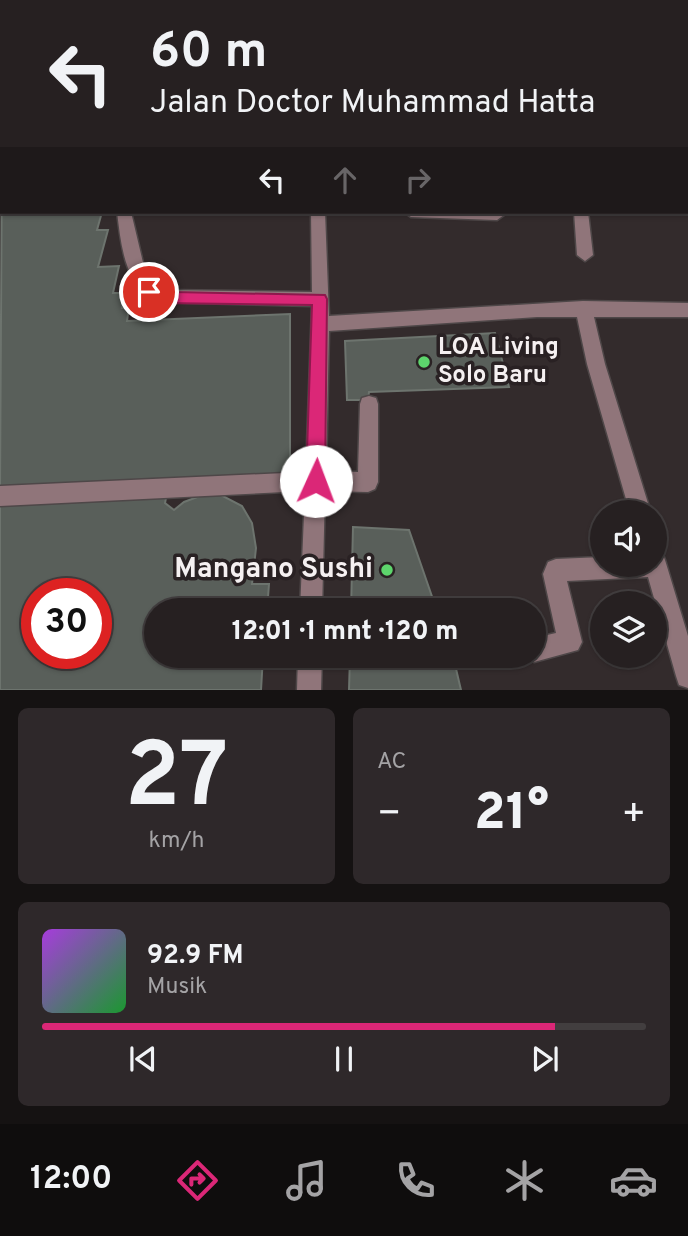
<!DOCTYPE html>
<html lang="id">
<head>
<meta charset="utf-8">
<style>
  body { margin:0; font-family:Overpass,sans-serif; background:#2e282a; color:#f1f3f6; height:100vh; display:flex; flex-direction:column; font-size:26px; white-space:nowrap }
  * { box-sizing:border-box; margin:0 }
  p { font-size:23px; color:#a4a3a5 }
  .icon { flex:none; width:38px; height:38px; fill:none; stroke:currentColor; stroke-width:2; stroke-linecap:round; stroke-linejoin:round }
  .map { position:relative; height:690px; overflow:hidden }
  .drawer { display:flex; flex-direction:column; gap:18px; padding:18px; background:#151212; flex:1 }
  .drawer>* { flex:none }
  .guide { position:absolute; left:0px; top:0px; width:690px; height:214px; box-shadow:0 2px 5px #0004,0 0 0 2px #423e3f; background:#262021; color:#f1f3f6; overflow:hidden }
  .fabs { position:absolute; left:590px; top:500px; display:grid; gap:14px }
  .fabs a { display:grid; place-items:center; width:77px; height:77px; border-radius:50%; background:#262021; box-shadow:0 2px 5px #0004,0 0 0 2px #423e3f; font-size:35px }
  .speed { position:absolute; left:21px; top:578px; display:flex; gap:14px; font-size:35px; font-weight:700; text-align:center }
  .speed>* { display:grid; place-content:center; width:91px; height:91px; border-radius:50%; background:#262021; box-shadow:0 2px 5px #0004,0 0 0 2px #423e3f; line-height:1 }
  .speed .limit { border:10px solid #d22; background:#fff; color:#111 }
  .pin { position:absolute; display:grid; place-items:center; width:60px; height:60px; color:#fff; margin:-30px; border:4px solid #fff; border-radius:50%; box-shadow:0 2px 7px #0007 }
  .me { position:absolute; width:77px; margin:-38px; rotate:2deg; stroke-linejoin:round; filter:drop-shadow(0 0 5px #0008) }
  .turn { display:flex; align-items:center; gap:24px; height:147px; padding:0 35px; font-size:32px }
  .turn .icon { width:91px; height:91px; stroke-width:2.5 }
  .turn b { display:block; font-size:49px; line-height:60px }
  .lanes { display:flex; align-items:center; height:66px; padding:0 35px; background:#0003; justify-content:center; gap:35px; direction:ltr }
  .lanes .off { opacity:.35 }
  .big { font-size:52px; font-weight:800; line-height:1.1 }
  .drawer .card { flex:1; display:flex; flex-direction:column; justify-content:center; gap:10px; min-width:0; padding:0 24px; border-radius:10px; background:#2e282a }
  .drawer .dial { align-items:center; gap:0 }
  .dial b { font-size:91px; line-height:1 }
  .song { display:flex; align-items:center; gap:21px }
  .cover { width:84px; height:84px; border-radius:10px; background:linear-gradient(135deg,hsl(280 70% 55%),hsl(130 70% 35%)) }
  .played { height:7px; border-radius:4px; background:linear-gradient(90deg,#db2777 85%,#423e3f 85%) }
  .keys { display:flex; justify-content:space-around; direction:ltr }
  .heat { display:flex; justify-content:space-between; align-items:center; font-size:38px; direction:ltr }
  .drawer .tiles { flex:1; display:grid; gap:18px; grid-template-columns:1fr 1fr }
  .card:last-child { grid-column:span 2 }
  .trip { position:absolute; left:144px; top:598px; width:402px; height:70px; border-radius:35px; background:#262021; box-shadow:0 2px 5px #0004,0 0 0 2px #423e3f; font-weight:800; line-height:70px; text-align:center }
  .tabs { display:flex; height:112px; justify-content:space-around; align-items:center; background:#0f0d0d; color:#a4a3a5 }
  .tabs .icon { width:49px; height:49px }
  .tabs .on { color:#db2777 }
  .tabs b { font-size:32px; color:#f1f3f6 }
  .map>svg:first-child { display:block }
</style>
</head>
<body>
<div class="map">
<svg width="688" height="690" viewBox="0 0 688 690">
  <rect width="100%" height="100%" fill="#332b2c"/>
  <path fill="#595f5a" stroke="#6d746e" stroke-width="2" fill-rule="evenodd" d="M2,149V212H102L97,230H108L98,267L119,266L113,293H125L122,308H129L127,321L290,314V478L0,491Z
    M495,333L509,387L369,392L368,400H347L345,341Z
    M168,488L165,503L174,510L184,502L200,496L219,494L242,506L252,523L256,548L252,584H269L267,611H156V656H263L261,690H0V498ZM37,593H96V653H37Z
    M353,527L409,530L437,611H351Z
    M350,656H453L461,690H349Z"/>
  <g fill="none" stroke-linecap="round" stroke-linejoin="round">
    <defs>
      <path id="minor" d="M50,0H60L49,2Z
        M102,0H112V2H102Z
        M303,0H313V2H303Z
        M584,0H594L595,2H585Z
        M643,0H654L642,2Z
        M0,6H2V12H0Z
        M0,41H2V47H0Z
        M0,57H2V65H0Z
        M0,78H2V86H0Z
        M0,129H2L0,140Z
        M117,212H131L145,271L163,290L312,292L311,212H325L329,316L583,301L688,303V317H594L605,364L651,513H630L587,364L577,317H537L329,331L326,471L358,472L360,404L362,398L369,396L376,398L378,404V482L375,489L368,492L325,491L322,611H300L305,491L0,506V486L306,472L312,306L154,302C124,282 121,244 117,212Z
        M404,212H503L504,215L497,220L411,217Z
        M574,212H588L593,255L585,261L577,255Z
        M654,549L662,552L665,560L688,636V688L679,685L676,676L648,577L567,581L582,642L578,650L534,662L526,658L525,656H534V638L556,633L543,574L548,562L556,559L602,557V565H654Z
        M298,656H322L321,690H297Z"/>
    </defs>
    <use href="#minor" stroke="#4e4748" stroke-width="3"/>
    <use href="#minor" fill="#90757a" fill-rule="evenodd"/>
  </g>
  <path fill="#db2777" stroke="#8e194d" stroke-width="2" d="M149,286L173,292L325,295L327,299L325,481L322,488L316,490L309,488L306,481L312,305L160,303L144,296L141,292Z"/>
  <g fill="#5dd56c" stroke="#292123" stroke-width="2.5">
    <circle cx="424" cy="362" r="7"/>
    <circle cx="387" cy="570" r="7"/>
  </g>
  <g text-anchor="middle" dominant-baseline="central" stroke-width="7" stroke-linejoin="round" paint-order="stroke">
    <g font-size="24" font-weight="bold" fill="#f5f0f1" stroke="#292123" text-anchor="start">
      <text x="438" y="348">LOA Living<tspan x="438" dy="28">Solo Baru</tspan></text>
    </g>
    <g font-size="28" font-weight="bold" fill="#f5f0f1" stroke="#292123" text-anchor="end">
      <text x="373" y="570">Mangano Sushi</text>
    </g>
  </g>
</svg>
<div class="fabs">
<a><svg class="icon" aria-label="sound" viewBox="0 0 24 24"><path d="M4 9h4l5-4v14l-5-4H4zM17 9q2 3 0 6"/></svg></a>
<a><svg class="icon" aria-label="layers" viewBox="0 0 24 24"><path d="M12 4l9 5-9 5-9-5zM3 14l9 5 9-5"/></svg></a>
</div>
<div class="speed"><div class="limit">30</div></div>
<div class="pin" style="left:149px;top:292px;background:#d93025"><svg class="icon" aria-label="arrive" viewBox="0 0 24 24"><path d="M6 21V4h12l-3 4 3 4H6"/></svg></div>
<svg class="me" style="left:316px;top:481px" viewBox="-20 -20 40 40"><circle r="19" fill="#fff"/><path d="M0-13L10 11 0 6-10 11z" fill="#db2777"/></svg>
<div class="trip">12:01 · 1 mnt · 120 m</div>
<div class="guide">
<div class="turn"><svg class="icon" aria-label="left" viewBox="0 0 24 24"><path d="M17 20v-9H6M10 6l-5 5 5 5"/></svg><div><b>60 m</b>Jalan Doctor Muhammad Hatta</div></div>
<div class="lanes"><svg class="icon" aria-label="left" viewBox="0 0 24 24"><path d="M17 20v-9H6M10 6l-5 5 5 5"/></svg><svg class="icon off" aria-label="ahead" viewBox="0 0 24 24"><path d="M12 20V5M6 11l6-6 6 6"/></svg><svg class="icon off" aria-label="right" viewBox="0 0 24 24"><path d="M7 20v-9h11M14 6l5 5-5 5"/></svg></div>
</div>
</div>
<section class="drawer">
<div class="tiles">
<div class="card dial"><b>27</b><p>km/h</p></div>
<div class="card"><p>AC</p>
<div class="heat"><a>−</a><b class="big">21°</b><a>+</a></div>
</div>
<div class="card">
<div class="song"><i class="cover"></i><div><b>92.9 FM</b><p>Musik</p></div></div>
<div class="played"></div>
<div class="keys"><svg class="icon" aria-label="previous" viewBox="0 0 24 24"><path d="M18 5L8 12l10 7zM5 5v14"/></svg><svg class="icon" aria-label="pause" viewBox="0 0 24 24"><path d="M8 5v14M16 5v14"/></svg><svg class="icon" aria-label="next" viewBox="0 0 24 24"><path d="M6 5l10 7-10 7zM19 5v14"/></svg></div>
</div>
</div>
</section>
<nav class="tabs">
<b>12:00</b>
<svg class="icon on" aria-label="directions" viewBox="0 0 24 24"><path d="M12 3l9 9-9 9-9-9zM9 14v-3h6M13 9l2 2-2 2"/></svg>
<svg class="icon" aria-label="music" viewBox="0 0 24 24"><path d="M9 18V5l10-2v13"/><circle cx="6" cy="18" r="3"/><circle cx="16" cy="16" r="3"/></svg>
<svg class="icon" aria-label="phone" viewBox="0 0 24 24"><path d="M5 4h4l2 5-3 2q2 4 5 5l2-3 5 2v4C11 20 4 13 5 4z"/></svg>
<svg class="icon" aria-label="climate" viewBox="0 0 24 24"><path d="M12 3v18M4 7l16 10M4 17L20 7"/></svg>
<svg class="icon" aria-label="car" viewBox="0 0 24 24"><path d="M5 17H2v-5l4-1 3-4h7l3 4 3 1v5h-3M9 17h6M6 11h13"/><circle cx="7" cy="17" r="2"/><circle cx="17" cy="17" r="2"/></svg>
</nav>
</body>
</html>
